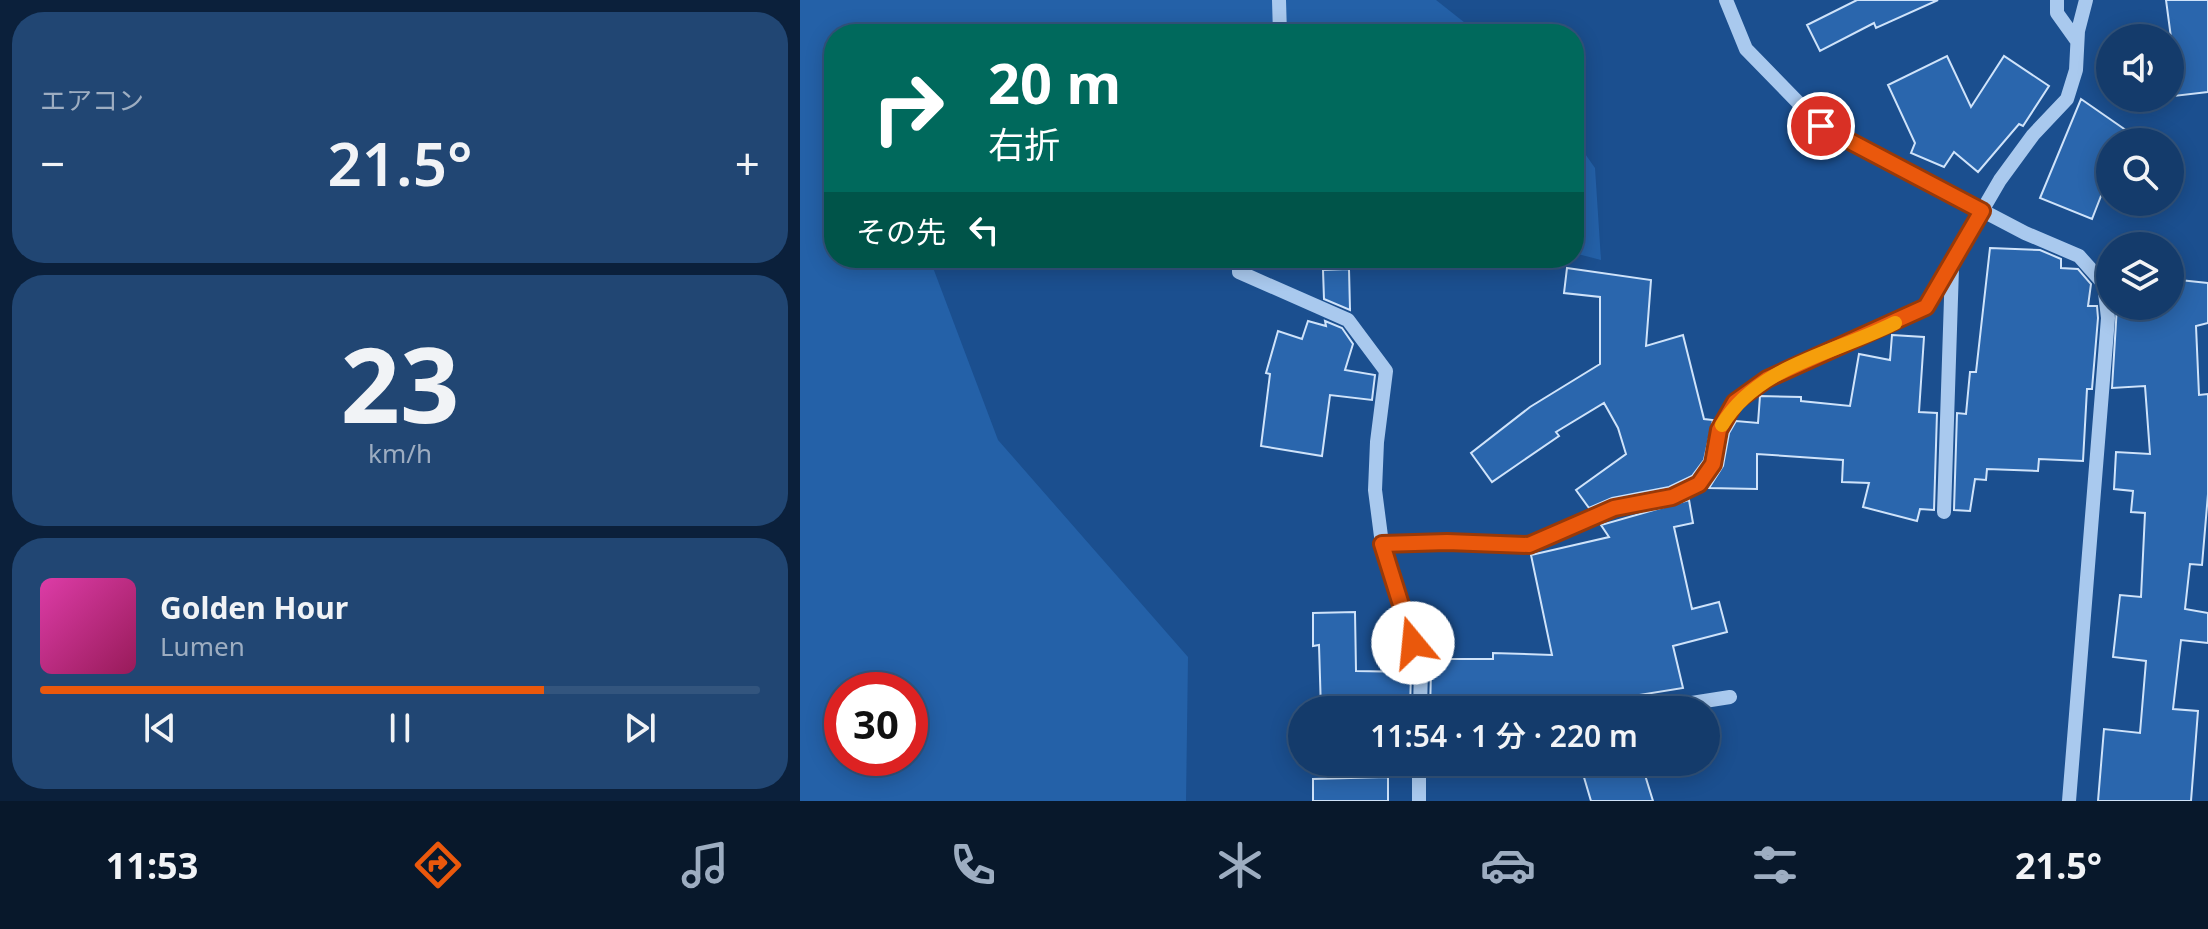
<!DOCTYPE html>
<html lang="ja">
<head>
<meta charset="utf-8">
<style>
  body { margin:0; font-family:"Noto Sans","Noto Sans JP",sans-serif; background:#214673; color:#f1f3f6; height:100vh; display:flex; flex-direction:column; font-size:30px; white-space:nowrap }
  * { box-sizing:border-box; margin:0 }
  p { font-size:26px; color:#9dadc1 }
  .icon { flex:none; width:44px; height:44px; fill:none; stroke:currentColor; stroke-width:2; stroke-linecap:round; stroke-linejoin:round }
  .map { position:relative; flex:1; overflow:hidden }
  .side { display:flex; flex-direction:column; gap:12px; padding:12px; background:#0b203b; width:800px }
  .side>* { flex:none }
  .hud { position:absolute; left:24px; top:24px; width:760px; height:244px; border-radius:32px; box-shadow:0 4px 20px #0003,0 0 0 2px #33557e; background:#00695c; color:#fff; overflow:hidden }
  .controls { position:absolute; left:1296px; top:24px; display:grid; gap:16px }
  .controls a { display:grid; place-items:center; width:88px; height:88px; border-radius:50%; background:#143b6b; box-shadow:0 4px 20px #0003,0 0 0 2px #33557e; font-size:40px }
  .speed { position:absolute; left:24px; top:672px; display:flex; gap:16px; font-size:40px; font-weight:700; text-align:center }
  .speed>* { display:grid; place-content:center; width:104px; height:104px; border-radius:50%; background:#143b6b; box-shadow:0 4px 20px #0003,0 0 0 2px #33557e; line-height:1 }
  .speed .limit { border:12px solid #d22; background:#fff; color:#111 }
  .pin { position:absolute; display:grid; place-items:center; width:68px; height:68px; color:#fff; margin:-34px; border:4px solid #fff; border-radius:50%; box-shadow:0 2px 8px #0007 }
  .me { position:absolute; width:88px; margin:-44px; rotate:343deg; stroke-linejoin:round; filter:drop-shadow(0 0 6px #0008) }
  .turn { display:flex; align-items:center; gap:28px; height:168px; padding:0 32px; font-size:36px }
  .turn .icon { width:104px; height:104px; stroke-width:2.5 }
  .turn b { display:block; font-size:56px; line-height:68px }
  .then { display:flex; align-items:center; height:76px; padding:0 32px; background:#0003; gap:16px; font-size:30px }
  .big { font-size:60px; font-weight:600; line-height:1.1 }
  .side .widget { flex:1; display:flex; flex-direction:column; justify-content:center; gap:12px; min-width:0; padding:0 28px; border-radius:32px; background:#214673 }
  .side .dial { align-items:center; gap:0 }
  .dial b { font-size:104px; line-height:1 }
  .song { display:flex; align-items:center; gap:24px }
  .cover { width:96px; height:96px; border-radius:12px; background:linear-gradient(135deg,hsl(320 70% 55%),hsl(330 70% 35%)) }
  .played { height:8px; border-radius:4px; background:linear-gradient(90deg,#ea580c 70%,#33557e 70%) }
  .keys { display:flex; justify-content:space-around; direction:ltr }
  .heat { display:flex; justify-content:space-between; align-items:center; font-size:44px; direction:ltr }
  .trip { position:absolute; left:488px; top:696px; width:432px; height:80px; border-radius:40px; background:#143b6b; box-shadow:0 4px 20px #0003,0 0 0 2px #33557e; font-weight:600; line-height:80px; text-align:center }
  .tab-bar { display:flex; height:128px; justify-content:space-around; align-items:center; background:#08182b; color:#9dadc1 }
  .tab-bar .icon { width:56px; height:56px }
  .tab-bar .on { color:#ea580c }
  .tab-bar b { font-size:36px; color:#f1f3f6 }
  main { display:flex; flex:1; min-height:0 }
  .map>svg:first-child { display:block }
</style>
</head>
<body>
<main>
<section class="side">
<div class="widget"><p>エアコン</p>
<div class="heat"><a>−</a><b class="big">21.5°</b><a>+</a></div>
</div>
<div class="widget dial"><b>23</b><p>km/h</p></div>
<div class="widget">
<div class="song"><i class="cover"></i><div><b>Golden Hour</b><p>Lumen</p></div></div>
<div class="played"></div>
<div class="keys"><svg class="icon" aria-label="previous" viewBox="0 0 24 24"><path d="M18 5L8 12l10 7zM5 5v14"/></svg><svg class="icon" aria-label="pause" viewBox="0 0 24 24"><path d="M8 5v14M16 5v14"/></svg><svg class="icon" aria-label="next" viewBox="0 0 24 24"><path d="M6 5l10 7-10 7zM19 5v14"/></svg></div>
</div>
</section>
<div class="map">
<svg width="1408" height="801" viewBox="0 0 1408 801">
  <rect width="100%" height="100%" fill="#1b4f8f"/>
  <path fill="#2461a8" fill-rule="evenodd" d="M0,0H636L679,34H34V258H140L132,265L198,440L388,657L386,801H0ZM42,690H110V758H42Z
    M774,138L795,168L801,260L774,253Z"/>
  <path fill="#2a66ad" stroke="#cfe3fa" stroke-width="2" d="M1057,0H1138L1076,28L1074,23L1020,51L1007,25Z
    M1366,0H1408V92L1374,96L1370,61L1374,60Z
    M1147,56L1171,107L1204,56L1249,86L1223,126L1219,124L1178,172L1154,152L1144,167L1111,153L1115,143L1088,85Z
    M1281,99L1330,133L1324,142H1310V162L1301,176L1308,178L1292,219L1240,198Z
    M1190,248L1240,250L1261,259V268L1278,269L1291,284L1288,306H1297L1298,318L1292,389H1287L1283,461L1239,459L1238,471L1187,469L1186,480L1175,479L1170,511L1154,510L1157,413L1166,414L1170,372H1176Z
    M767,268L851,280L846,346L883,335L904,419L913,420L904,460L892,476L869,487L812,498L789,508L776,490L826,454L818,428L804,403L756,432L759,436L692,482L671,453L730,407L800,364V297L764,293Z
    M549,269L550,310L524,299L523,270Z
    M1370,279L1408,283V323L1396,326L1399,395L1408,394V494L1402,565L1390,564L1385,609L1408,613V643L1381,640L1373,709L1398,711L1391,801H1298L1304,729L1340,733L1346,661L1313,657L1320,595L1341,597L1345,513L1331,512L1333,491L1314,489L1316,452L1350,454L1345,386L1312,388L1317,306H1370Z
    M508,321L526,326L525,321L542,328L553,344L545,370L575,375L572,400L530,395L522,456L461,446L470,374L466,373L478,331L502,339Z
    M1092,335L1124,337L1119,412L1137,413L1134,510L1120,509L1117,521L1063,507L1069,483L1042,482L1043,460L957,454V489L909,488L923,466L929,433L936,421L958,423L960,396L1001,397V401L1050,406L1059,354L1090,360Z
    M889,500L893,523L874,527L892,609L919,602L927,632L873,646L883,688L746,710H630L631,672H637V659H693V653L752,655L731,555L809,537L801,525Z
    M555,612L556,671L611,672L610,710H521L519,645L513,646V613Z
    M824,762H841L853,801H791L783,774Z
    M588,777V801H513V779Z"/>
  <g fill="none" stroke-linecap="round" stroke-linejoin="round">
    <path stroke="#a9c9ee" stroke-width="14" d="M479,0L480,34
      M926,0L946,49L1021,126L1225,233L1279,256L1304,284L1308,318L1269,801
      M1257,0V13L1277,41
      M439,258V272L548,320L586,371L577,442L575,490L582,544L621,668L620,710
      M1144,512L1152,268
      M582,544L647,542L729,545L814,508L872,497L899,484L913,464L919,430L935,402L967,379L1126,307L1200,180L1233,135L1267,99L1276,70L1278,31L1286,0
      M847,710L930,697
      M619,767L744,771L758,762
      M619,801V762"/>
  </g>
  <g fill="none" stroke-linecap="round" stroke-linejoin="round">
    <defs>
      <path id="route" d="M613,643L582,544L647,542L729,545L814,508L872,497L899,484L913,464L919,430L935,402L967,379L1126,307L1182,211L1021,126"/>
    </defs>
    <use href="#route" stroke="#983908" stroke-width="20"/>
    <use href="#route" stroke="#ea580c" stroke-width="14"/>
    <path stroke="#f59e0b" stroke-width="14" d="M922,425C958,365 1036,353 1095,323"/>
  </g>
</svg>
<div class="controls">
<a><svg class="icon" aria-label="sound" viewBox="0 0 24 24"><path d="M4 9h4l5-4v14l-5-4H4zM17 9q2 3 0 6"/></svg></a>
<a><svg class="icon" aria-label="search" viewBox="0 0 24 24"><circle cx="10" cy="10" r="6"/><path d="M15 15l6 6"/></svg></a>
<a><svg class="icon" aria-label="layers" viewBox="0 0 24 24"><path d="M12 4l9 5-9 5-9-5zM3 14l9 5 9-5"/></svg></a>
</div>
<div class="speed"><div class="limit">30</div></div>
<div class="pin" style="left:1021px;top:126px;background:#d93025"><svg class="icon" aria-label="arrive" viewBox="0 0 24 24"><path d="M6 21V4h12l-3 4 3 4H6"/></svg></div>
<svg class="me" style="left:613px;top:643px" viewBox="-20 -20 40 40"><circle r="19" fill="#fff"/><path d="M0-13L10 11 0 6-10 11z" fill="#ea580c"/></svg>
<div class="trip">11:54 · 1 分 · 220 m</div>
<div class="hud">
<div class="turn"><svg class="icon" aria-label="right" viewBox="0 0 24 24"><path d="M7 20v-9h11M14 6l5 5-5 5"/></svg><div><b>20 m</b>右折</div></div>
<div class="then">その先<svg class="icon" aria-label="left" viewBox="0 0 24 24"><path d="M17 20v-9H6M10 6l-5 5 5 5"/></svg></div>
</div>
</div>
</main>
<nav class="tab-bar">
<b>11:53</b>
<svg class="icon on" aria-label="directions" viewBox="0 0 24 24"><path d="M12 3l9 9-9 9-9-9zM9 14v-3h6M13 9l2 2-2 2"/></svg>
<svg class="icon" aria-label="music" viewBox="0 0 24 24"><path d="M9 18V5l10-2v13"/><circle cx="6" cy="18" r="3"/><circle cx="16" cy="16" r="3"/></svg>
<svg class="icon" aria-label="phone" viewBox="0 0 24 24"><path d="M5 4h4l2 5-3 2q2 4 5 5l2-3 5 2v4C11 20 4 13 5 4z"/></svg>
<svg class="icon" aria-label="climate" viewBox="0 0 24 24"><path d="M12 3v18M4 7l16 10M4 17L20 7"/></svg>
<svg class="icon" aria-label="car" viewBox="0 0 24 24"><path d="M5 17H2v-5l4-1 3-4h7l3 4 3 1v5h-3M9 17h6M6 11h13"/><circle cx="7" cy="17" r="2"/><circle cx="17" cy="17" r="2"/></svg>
<svg class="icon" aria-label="filters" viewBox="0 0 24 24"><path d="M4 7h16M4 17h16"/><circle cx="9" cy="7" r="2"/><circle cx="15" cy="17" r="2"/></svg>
<b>21.5°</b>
</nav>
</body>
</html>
